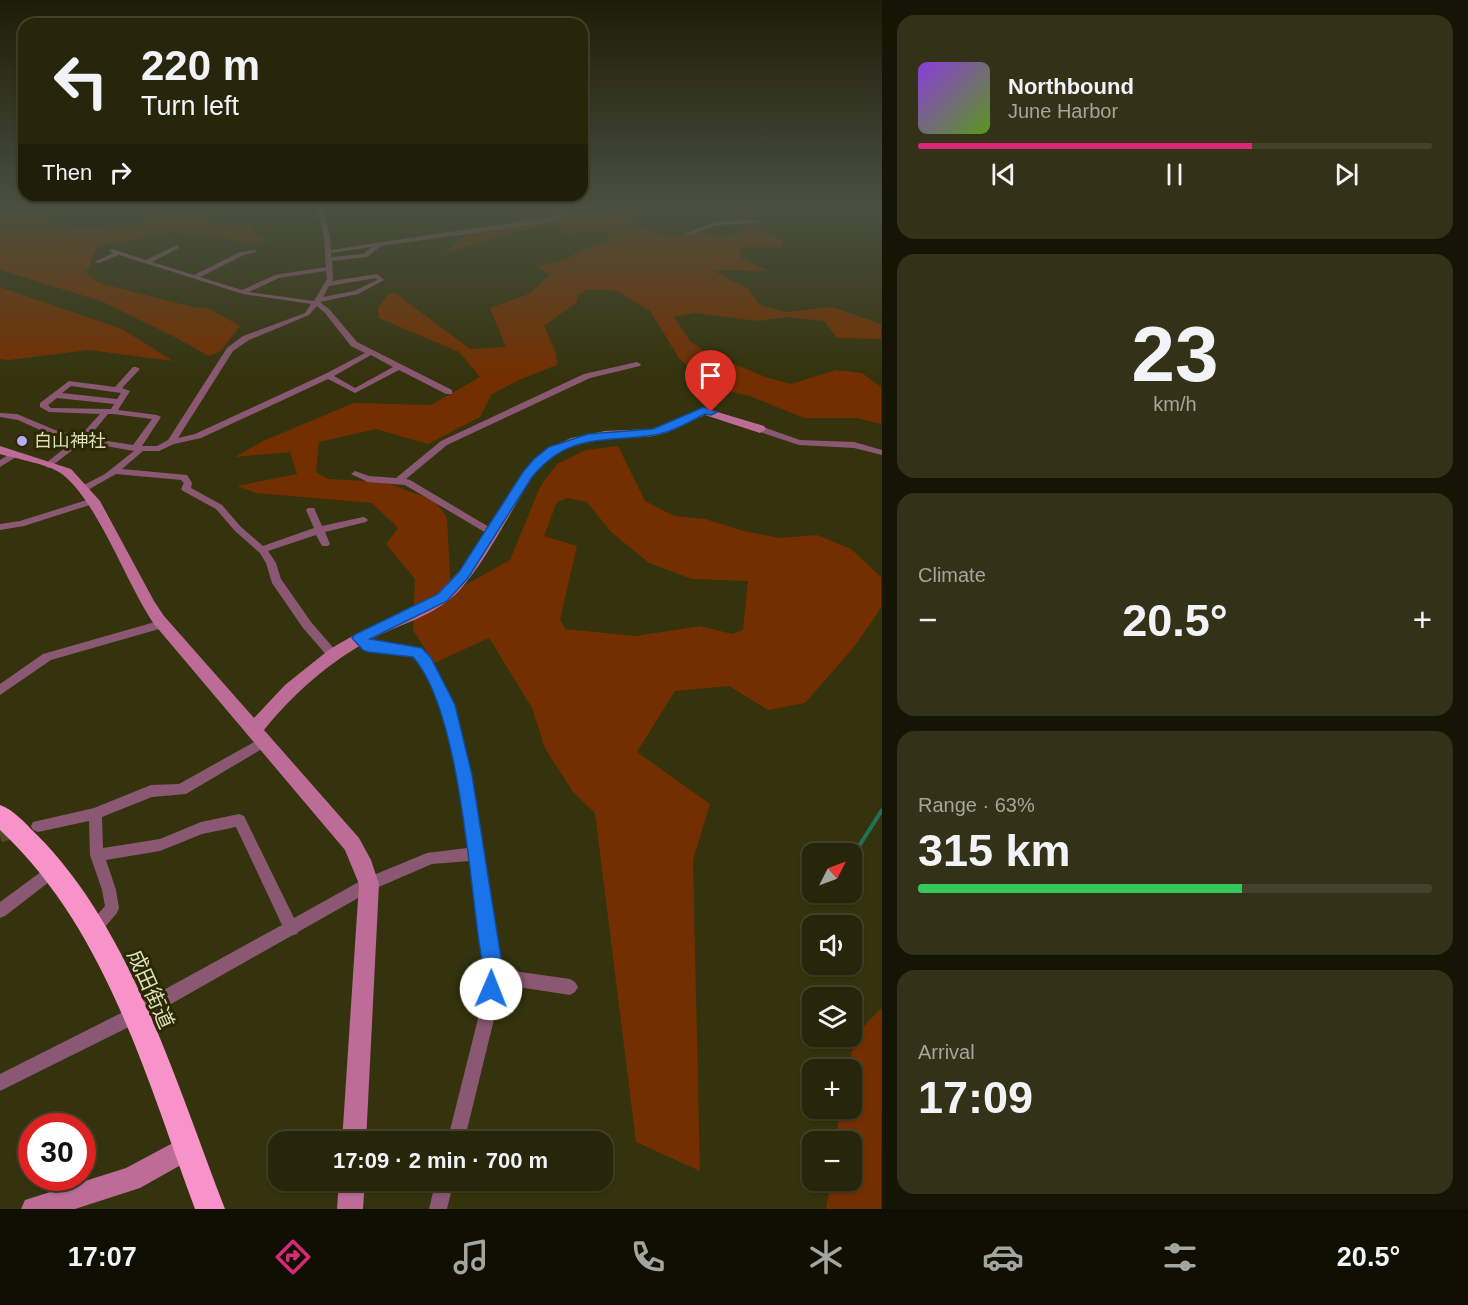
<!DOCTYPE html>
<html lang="en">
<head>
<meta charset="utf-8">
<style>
  body { margin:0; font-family:Helvetica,"Noto Sans JP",sans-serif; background:#333218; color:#f1f3f6; height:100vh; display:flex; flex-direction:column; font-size:22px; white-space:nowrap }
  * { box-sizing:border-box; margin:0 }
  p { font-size:20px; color:#a4a59c }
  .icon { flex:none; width:33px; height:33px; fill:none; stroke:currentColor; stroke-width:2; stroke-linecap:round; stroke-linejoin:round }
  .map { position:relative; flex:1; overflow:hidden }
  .panel { display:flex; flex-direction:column; gap:15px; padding:15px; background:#151506; width:586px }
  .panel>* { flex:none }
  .top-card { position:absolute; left:18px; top:18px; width:570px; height:183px; border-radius:18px; box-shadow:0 2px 4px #0004,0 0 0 2px #43432b; background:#27260a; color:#f1f3f6; overflow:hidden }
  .needle { width:39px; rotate:48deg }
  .tools { position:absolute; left:802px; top:843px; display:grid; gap:12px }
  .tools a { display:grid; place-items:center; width:60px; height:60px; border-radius:12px; background:#27260a; box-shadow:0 2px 4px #0004,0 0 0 2px #43432b; font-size:30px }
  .speed { position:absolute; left:18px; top:1113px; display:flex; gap:12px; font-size:30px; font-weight:700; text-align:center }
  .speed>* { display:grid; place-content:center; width:78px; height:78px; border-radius:50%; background:#27260a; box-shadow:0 2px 4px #0004,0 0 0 2px #43432b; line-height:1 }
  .speed .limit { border:9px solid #d22; background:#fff; color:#111 }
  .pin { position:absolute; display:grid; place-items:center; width:51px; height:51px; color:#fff; margin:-62px -26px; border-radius:50% 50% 50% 0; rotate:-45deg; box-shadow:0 0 6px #0007 }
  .pin .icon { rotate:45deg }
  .me { position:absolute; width:66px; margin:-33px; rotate:1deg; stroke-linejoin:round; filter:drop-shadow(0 0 4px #0008) }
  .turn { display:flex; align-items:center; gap:21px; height:126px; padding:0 24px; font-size:27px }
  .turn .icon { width:78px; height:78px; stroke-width:2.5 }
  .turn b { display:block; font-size:42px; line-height:51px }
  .then { display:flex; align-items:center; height:57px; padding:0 24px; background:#0003; gap:12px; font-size:22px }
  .big { font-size:45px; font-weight:800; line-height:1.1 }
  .panel .card { flex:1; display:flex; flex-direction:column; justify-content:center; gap:9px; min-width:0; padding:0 21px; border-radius:18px; background:#333218 }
  .panel .dial { align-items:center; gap:0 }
  .dial b { font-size:78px; line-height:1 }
  .song { display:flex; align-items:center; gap:18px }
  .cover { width:72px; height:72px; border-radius:9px; background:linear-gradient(135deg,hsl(270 70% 55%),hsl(90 70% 35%)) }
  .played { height:6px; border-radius:3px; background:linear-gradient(90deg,#db2777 65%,#43432b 65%) }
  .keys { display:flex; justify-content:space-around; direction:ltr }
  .heat { display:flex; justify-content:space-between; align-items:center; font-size:33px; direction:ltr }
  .charge { height:9px; border-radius:4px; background:linear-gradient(90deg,#34c759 63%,#43432b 0) }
  .trip { position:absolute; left:268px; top:1131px; width:345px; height:60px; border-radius:18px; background:#27260a; box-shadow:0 2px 4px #0004,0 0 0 2px #43432b; font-weight:800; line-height:60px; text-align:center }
  .tabs { display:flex; height:96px; justify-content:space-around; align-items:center; background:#100f04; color:#a4a59c }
  .tabs .icon { width:42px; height:42px }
  .tabs .current { color:#db2777 }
  .tabs b { font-size:27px; color:#f1f3f6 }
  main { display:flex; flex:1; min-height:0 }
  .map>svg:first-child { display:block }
</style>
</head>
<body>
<main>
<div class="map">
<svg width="882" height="1209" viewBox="0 0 882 1209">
  <rect width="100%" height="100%" fill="#34330d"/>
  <path fill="#732f00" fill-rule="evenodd" d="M197,208L208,222L251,224L255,228L250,232L266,240L262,243L174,232L97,246L89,268L85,272L99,283L193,307L210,309L240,326L221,351L209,356L175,337L101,301L0,270V210H36L59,226L94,229L138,223Z
    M537,208H568L580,216L603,208H629L633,217L624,222L667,236H679L698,230L722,239L755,224L783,241L782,247H741L740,257L768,271L712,270L747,288L760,305L785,312L832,307L881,324V339L837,338L824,321L787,317L759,321L695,313L674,317L690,341L704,351L765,377L791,384L836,370L862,373L881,387V424L857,418H804L750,396L709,387L679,358L650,311L617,291L588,289L578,295L577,302L544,326L556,353L557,365L521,379L492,394L480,417L428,444L376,429L319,442L316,472L328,479L385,482L435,501L447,518L451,593L510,560L540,487L557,464L586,450L618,446L645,501L674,516L705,519L744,531L780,538L817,535L851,549L881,577V608L854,647L805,703L768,710L729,686L675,691L637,752L710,804L693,860L700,1171L636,1142L595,813L573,792L545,748L532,708L489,638L434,663L413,630L415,579L386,544L398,528L372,503L256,493L237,486L297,474L290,452L235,457L263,441L354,403L431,405L480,377L459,352L379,318L378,308L389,293L397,294L470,349L506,347L490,308L529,294L550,274L536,267L566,259L582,250L610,240L607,233C593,229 581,231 567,235L553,225L509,233L442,254L470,233L503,229ZM568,498L587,502L611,532L649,563L692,579L748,581L743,630L732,634L700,626L636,636L565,629L560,619L577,546L544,536L557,502Z
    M0,287L122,329L173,361L89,350L9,360L0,359Z
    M880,1009H882L881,1209H826L831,1181L852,1180V1142L836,1141L840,1109L852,1108V1070L848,1069L856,1035Z"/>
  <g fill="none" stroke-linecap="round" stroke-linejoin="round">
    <path stroke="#207157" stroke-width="4" d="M852,857L882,810
      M827,898L830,892"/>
    <path stroke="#4e4d27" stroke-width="13" stroke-dasharray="13 6" stroke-linecap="butt" d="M0,836L18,831"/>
    <path fill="#8b5873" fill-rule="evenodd" d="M317,208H323L330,238L331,250C401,239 472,228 542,219C555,218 564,208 577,208L552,222L381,246L367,257L332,261L333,279L332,281L377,274L384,280L358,294L320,302L330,310L357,342L452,390V394H446L399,370L355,393L328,379L201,438L174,444L159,451H143L122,469L187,475L192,483L191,488L222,505L241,527L263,546L314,528L306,510L308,508H314L322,526L363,517L366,518L368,520L366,522L325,532L330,544L328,546H322L316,535L268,551L276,563L281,579L311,622L337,652L339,655L337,658H329L303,628L272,583L266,563L260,553L235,531L216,509L183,491L181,489L184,483L181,480L116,474L86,491H80L78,489L80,487L105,474L134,451L83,442L49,468L46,467V463L75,440L49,434L18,420L0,417V413L17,414L55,430L80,436L100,414L49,412L40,407V403L69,381L115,387L133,367H136L140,369L122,388L130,391L118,410L157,415L161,417L142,446H157L168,440L227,348L243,336L305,313L311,304L243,294L119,255L99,263L94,262L113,253L109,251L112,249L146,260L177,245L179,246V248L152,262L194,275L240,252L256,250V252L244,255L200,277L242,290L275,275L326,267L324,238ZM372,247L363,254L331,257V253ZM326,271L327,279L314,301L249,292L279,278ZM376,278L377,280L354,291L323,297L329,286ZM317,306L325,313L351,346L365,353L325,374L195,434L178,438L233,351L249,340L309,315ZM371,355L393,367L355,388L334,376ZM71,386L121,393L117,399L62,393ZM57,398L114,404L111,409L51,408L48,405ZM108,414H113L152,419L133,445L88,438Z
      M757,220L760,222L759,223L716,225L690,235L685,234L715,221Z
      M637,362L641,364L640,366L590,378L447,445L406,479L410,480L494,530L496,532L494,534H488L405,485L368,482L351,474L355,471L369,476L396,478L441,441L584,374Z
      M757,427H763L800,440L854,442L882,450V455L854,448L799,445L757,431Z
      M13,452L17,455L16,457L0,467V460Z
      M93,498L98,501L96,503L24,526L0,530V524L20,521Z
      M162,620L166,621L167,624L166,627L51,660L0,695V684L43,654Z
      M359,634L363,635L371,643L411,646L427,653L453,705L469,775L499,969L570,979L575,982L578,987L575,992L570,995L499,984L498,1003L464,1142H447L482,1003L485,964L469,861L432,864L374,889L298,932L297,934L291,936L141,1021L0,1091V1074L129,1009L282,925L236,827L202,834L160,851L106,860L116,890L119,908L117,913L99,934L94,936L89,934L87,929L89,924L105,906L102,890L90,855L89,821L38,832L33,830L31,826L33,822L94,808L151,785L179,784L263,737L267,738L269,742L267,746L186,794L152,797L102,817L103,848L160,839L201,822L239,814L244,816L294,918L364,879L427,853L467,848L457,775L441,705L419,659L409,654L364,650L354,638L355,635Z
      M53,863L58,865L60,870L58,875L5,916L0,918V902Z
      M436,1180H454L447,1209H429Z"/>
    <path fill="#bc6c97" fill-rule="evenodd" d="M704,408L764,426L766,429L760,433L705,415C689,422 671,433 654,436C618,440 584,436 552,457C534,468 523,493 512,511C496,538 480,567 459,591C435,616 402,623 372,639C330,661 294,693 264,730L359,838L371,860L379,884L366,1142H342L359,884L345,850L154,624C126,583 98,502 62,474C48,464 17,459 0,454V446L71,469L100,501L154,601L164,616L254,718L285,685L330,649L363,630L410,610L437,594L460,570L523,472L542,452L571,438L605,431L653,429Z
      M186,1136L195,1139L198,1148L195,1157L140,1188L75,1209H21L25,1200L126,1168Z
      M339,1180H365L363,1209H337Z"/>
    <path fill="#f793c9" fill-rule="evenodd" d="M0,805C14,810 25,823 35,833C131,927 177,1086 225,1209H195C146,1077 106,929 0,830Z"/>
  </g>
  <linearGradient id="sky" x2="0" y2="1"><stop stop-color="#1d1c07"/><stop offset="0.55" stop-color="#4a5040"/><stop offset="1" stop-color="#4a5040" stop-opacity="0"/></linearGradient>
  <rect width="882" height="377" fill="url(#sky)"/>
  <path fill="#1a73e8" stroke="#114b97" stroke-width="1.5" d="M704,407L717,412L711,415L705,414C690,421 671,433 654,435C603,443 569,432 532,477L468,578L447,601L370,639L422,648L431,658L455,705L472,775L502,964L501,989L498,996L491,999L484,996C479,986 483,976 482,964C482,957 480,949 479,942C469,871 458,707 413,657L368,652L363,650L352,638L354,635L438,594L459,572L523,472L534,459L549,447L588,434L653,429Z"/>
  <circle fill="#b3adf9" stroke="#2a2903" stroke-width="2" cx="22" cy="441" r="6"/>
  <g text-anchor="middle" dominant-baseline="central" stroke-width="6" stroke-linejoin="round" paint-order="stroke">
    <g font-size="18" fill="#dedebb" stroke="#2a2903" text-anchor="start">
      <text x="34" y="441">白山神社</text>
    </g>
    <g font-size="21" fill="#dedebb" stroke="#2a2903">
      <text transform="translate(151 989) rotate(66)">成田街道</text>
    </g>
  </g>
</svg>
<div class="tools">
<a><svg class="needle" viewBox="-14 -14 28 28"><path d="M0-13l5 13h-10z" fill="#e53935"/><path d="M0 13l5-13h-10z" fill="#a4a59c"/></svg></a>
<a><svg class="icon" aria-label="sound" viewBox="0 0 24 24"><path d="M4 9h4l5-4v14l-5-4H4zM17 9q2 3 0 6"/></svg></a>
<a><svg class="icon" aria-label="layers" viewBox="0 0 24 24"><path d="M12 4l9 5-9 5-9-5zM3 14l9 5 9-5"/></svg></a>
<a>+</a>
<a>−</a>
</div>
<div class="speed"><div class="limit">30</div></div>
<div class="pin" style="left:711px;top:412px;background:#d93025"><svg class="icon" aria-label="arrive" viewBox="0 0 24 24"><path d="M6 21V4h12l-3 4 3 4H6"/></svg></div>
<svg class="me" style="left:491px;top:989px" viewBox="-20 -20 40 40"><circle r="19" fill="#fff"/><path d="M0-13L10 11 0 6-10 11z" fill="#1a73e8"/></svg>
<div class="trip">17:09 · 2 min · 700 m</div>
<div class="top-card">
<div class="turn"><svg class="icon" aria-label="left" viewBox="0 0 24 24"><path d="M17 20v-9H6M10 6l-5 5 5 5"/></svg><div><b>220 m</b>Turn left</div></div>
<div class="then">Then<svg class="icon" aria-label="right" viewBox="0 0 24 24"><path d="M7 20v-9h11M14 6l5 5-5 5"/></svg></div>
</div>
</div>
<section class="panel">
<div class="card">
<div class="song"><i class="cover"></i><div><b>Northbound</b><p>June Harbor</p></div></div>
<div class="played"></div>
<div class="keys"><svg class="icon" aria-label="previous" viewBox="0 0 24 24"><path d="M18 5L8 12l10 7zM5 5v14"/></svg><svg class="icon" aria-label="pause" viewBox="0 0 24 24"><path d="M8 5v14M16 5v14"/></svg><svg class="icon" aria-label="next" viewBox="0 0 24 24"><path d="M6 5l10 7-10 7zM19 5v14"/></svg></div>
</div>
<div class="card dial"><b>23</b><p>km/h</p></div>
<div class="card"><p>Climate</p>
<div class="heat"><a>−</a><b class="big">20.5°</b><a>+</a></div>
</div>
<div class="card"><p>Range · 63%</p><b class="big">315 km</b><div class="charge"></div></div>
<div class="card"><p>Arrival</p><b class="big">17:09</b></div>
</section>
</main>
<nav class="tabs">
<b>17:07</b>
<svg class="icon current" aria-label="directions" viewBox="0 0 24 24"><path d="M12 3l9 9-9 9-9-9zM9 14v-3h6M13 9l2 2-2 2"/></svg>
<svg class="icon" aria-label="music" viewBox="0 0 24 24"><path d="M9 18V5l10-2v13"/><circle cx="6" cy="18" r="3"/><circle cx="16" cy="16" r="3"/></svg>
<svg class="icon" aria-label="phone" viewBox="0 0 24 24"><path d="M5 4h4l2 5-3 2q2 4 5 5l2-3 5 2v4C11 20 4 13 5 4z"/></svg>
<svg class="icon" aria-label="climate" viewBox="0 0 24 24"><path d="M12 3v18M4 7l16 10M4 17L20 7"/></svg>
<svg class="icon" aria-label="car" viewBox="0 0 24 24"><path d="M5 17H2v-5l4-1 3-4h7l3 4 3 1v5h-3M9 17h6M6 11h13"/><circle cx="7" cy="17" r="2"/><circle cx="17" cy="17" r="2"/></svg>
<svg class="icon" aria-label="filters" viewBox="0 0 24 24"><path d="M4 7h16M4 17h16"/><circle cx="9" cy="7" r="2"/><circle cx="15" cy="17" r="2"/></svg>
<b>20.5°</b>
</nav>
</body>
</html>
